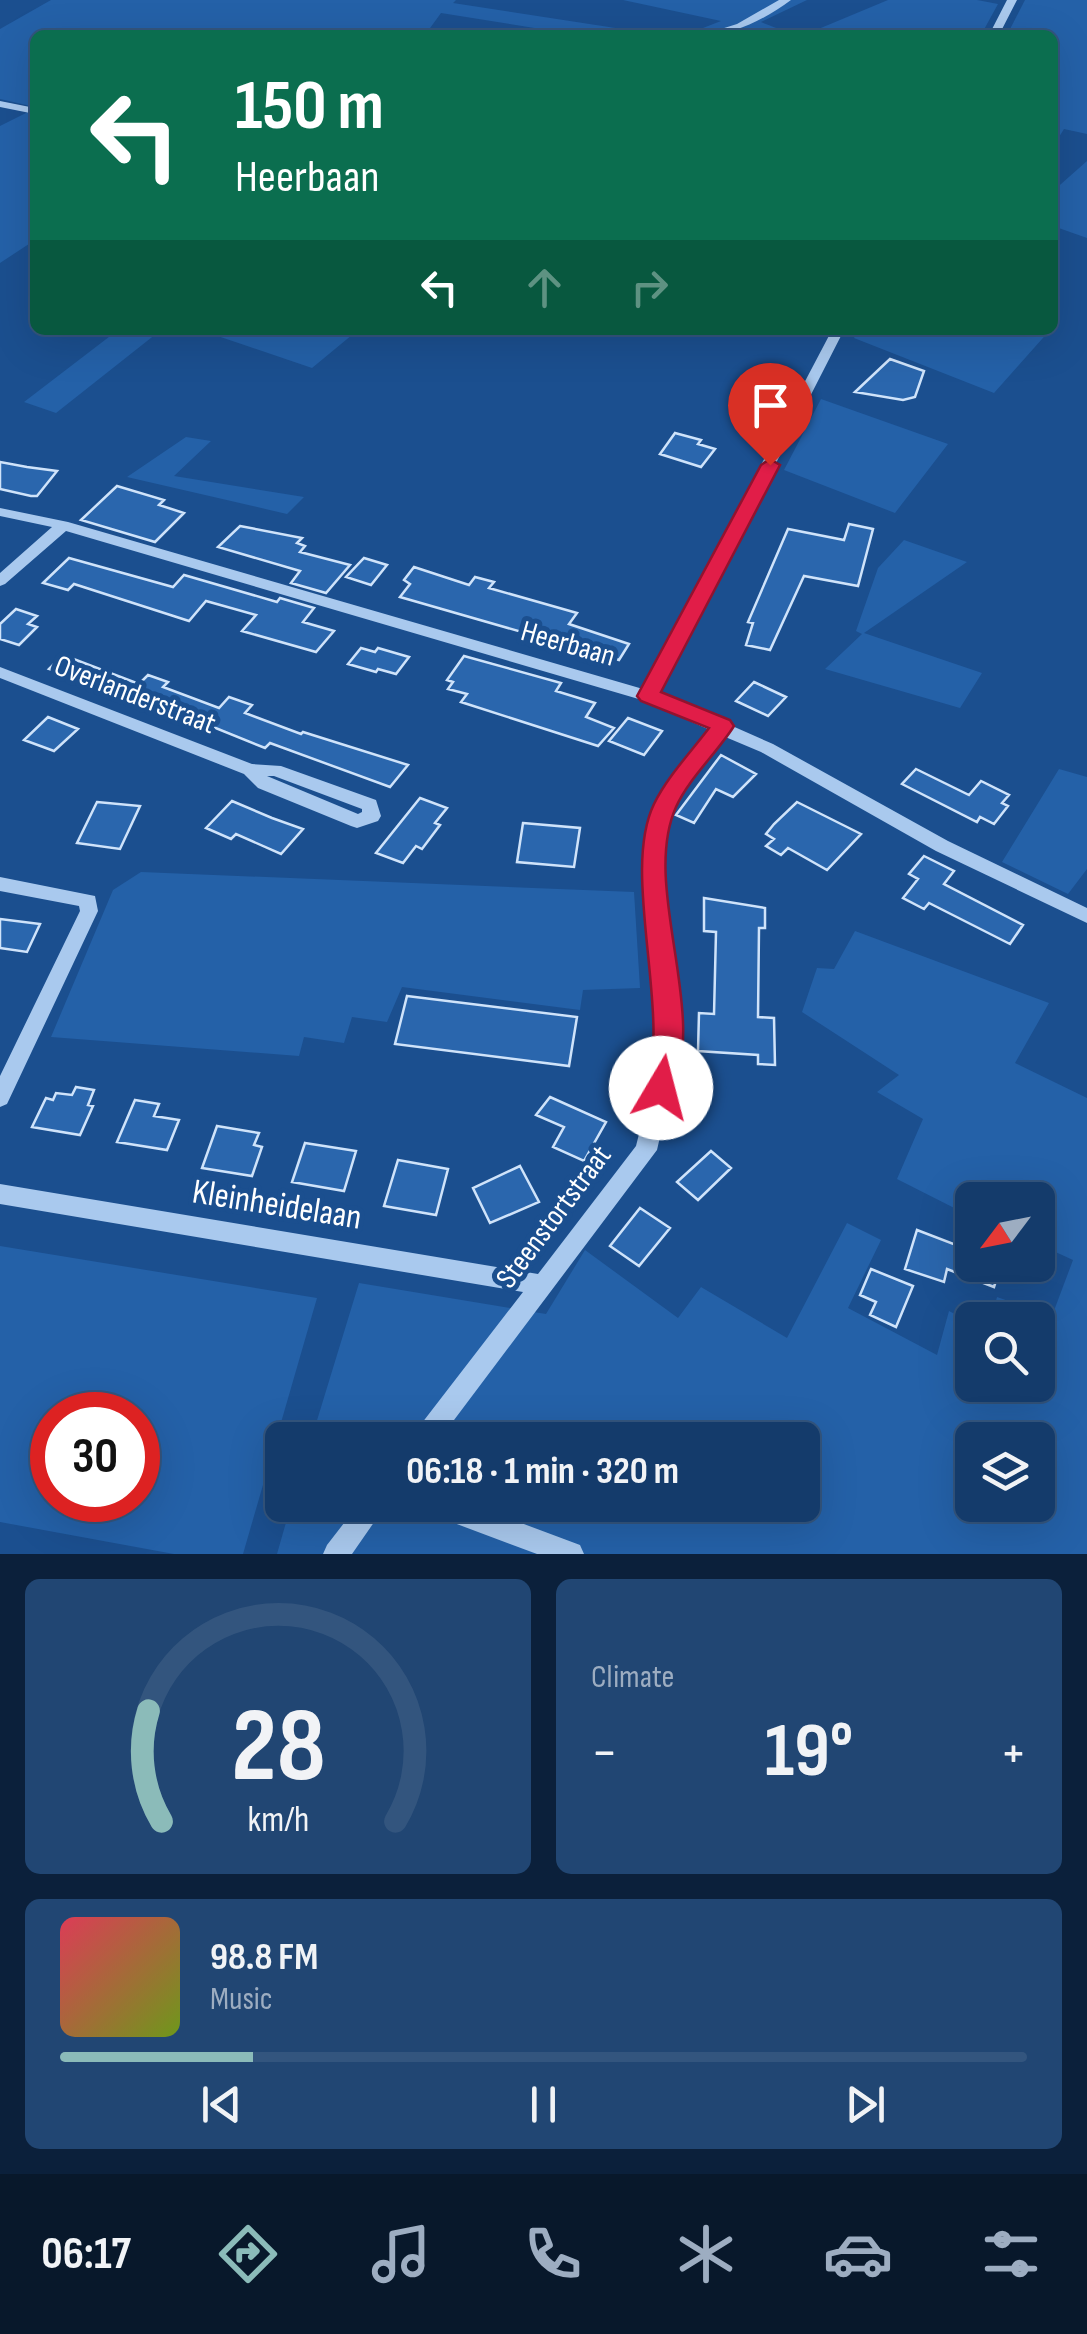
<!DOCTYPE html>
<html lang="en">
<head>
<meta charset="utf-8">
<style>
  body { margin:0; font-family:"Sofia Sans Condensed",sans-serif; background:#214673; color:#f1f3f6; height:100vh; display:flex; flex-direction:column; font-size:38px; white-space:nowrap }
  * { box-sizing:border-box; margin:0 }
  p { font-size:32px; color:#9dadc1 }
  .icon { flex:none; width:55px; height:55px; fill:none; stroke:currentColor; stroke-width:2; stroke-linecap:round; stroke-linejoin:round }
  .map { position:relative; height:1554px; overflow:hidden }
  .sheet { display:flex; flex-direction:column; gap:25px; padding:25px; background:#0b203b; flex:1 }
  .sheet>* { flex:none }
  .banner { position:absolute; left:30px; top:30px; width:1028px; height:305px; border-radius:15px; box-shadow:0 10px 40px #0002,0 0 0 2px #33557e; background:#0b6e4f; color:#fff; overflow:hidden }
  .needle { width:65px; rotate:238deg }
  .buttons { position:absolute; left:955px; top:1182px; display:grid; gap:20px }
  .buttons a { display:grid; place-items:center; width:100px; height:100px; border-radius:15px; background:#143b6b; box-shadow:0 10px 40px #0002,0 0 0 2px #33557e; font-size:50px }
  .speed { position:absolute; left:30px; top:1392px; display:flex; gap:20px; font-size:50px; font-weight:700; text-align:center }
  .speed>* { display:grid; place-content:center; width:130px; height:130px; border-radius:50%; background:#143b6b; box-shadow:0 10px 40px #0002,0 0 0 2px #33557e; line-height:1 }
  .speed .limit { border:15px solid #d22; background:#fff; color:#111 }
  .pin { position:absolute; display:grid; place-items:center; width:85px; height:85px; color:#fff; margin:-102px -42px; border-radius:50% 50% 50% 0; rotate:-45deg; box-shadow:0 0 10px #0007 }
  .pin .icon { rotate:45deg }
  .me { position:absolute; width:110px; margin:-55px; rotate:8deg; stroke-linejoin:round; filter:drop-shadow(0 0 8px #0008) }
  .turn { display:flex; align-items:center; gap:35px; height:210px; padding:0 40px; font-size:45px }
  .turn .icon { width:130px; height:130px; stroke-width:2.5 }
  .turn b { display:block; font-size:70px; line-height:85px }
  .lanes { display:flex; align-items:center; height:95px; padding:0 40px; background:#0003; justify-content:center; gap:50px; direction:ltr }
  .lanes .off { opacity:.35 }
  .big { font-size:75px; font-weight:700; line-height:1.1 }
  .sheet .widget { flex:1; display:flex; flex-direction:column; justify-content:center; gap:15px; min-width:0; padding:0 35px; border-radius:15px; background:#214673 }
  .sheet .dial { align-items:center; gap:0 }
  .dial svg { height:260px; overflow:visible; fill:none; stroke:#33557e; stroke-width:7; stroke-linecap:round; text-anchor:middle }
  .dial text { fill:#f1f3f6; stroke:none }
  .song { display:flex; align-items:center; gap:30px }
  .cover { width:120px; height:120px; border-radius:15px; background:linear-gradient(135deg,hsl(350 70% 55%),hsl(80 70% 35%)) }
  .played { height:10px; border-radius:5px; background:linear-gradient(90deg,#8bbbb9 20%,#33557e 20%) }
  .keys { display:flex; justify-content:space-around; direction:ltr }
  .heat { display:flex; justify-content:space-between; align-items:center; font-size:55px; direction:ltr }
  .sheet .tiles { flex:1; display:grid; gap:25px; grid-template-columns:1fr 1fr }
  .widget:last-child { grid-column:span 2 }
  .trip { position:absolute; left:265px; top:1422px; width:555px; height:100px; border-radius:15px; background:#143b6b; box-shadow:0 10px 40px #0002,0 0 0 2px #33557e; font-weight:700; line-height:100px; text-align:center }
  .menu { display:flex; height:160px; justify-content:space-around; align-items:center; background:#08182b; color:#9dadc1 }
  .menu .icon { width:70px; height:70px }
  .menu .on { color:#8bbbb9 }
  .menu b { font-size:45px; color:#f1f3f6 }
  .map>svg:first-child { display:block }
</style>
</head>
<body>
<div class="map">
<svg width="1087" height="1554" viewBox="0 0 1087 1554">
  <rect width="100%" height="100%" fill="#1b4f8f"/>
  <path fill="#2461a8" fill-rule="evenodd" d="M51,0H456L453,3L661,35H578L441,13L425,35H35V107L0,99V29Z
    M623,0H807L761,22L794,35H685L721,21Z
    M888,0H977L998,4L981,35H804Z
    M1025,0H1087V134L1064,129L1059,137H1053L1052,35H1007Z
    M28,112L35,114V240L0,263V126Z
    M1087,161V238L1053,226L1052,192Z
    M118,330H161L56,413L24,402Z
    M200,330H358L312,368Z
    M858,330H1050L994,393L854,338Z
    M821,399L948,444L895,513L784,470Z
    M186,437L211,441L174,476L304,497L287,514L127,477Z
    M904,540L967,562L864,633L982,673L960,708L825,669L862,634L856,631L878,568Z
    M1059,769L1087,777V869L1068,894L1002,862Z
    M141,872L634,892L640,988L583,990L580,1010L402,987L387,1022L352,1017L344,1043L304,1037L299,1056L51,1037L113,890Z
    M855,931L1049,1003L1015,1063L1087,1098V1554H277L291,1505H802V1440H311L359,1283L546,1314L585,1250L678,1318L701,1287L787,1338L847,1223L881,1240L848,1308L937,1355L949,1311L972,1323V1385H1038V1320H991L997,1297L1052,1316L1073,1260L1038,1244V1200H972V1217L897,1179L923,1119L877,1092L899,1075L802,1012L817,968L834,969ZM972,1440H1038V1505H972Z
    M0,1246L317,1298L243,1554H174L0,1522ZM52,1415H138V1500H52Z"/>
  <path fill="#2a66ad" stroke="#cfe3fa" stroke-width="2.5" d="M890,359L924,371L915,397L903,400L855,392Z
    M675,433L701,440L698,444L715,449L701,467L660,454Z
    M0,462L27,467L57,471L37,496H31L0,489Z
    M117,486L164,500L159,505L184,513L155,542L81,520Z
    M849,524L873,529L858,586L804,576L770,650L746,645L753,623L748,622L788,529L844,540Z
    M240,526L302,538L297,543L305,546L300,552L350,565L326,593L291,583L300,571L218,547Z
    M69,558L173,587L184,575L277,602L280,598L314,608L303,622L334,631L316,652L242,631L256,615L206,601L189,621L74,584L68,590L43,583Z
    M364,558L387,565L371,585L346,577Z
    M414,567L469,585L475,577L494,582L489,588L577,613L569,624L629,644L619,660L400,597L410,584L404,580Z
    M16,609L37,616L28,624L37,627L19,645L0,639V624Z
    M361,648L375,652L378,648L409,657L396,674L378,669L376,672L348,664Z
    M63,655L139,684L148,675L168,682L163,687L219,708L229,697L252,705L245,713L301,734L303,732L408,765L390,787L270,743L265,748L149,701L49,669Z
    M464,656L561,683L556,691L595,703L586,717L614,728L598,746L461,702L467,694L448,689L453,682L447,680Z
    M754,682L786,697L768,716L736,701Z
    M48,717L78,729L54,751L24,740Z
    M628,718L662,731L644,755L609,741Z
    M721,755L756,774L733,797L716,789L694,823L676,815Z
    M916,769L969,795L981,781L1009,795L1002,803L1008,806L994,824L980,817L977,822L902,784Z
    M420,798L447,808L435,823L440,825L422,849L416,846L403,863L376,853Z
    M232,801L272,818L303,829L281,854L236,834L231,839L206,828Z
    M97,802L140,806L120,849L77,843Z
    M797,802L861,834L827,870L788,848L781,855L766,846L774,839L766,834L774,824Z
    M523,823L580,828L574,867L517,862Z
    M924,856L954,871L944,884L1023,925L1010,944L929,903L924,909L903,898L918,879L909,874Z
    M704,898L765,908V928H759L758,1017L774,1018L775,1065L758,1064V1055L698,1051L699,1013L714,1014L716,932L704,931Z
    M0,919L40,924L27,952L0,948Z
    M407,996L577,1017L569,1066L395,1044Z
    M76,1087L94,1090L88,1105L93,1106L80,1135L32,1127L46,1098L53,1100L56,1093L72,1095Z
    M550,1097L606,1122L584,1161L553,1147L564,1127L536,1115Z
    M135,1100L159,1104L154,1116L179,1120L167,1150L117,1142Z
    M217,1126L259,1133L254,1145L262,1147L252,1176L202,1168Z
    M305,1143L356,1151L344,1191L292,1182Z
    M711,1151L731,1168L698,1200L677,1182Z
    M398,1160L448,1169L436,1215L384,1206Z
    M520,1166L539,1202L490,1223L473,1188Z
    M640,1208L670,1228L639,1266L610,1246Z
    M917,1230L972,1251V1265H1001L994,1287L947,1269L944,1282L905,1269Z
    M871,1269L913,1286L896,1327L870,1315L876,1302L860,1295Z"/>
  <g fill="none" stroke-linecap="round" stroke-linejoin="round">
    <path fill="#a9c9ee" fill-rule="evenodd" d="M779,0H791C765,19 735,35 702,35L737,24Z
      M1007,0H1017L999,35H989Z
      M0,101L35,108V114L0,107Z
      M832,330H844L658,694L719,720L728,721L730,725L773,744L948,841L1087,908V923L936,851L761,752L723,736L673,807L663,860L678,1058L657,1150L439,1440H412L415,1432L523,1292L0,1204V1184L538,1274L636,1146L658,1058L645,860L655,806L710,730L642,700L66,531L5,584L0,586V573L52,527L0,516V508L68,522L643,689Z
      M0,667L252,764L281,766L376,800L381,816L378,821L357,828L351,826L258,788L244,774L0,678ZM267,776H274L362,809V812L358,814Z
      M0,877L95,896L98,911L7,1104L0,1107V1076L80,911L79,906L0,891Z
      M358,1505H386L352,1554H323L327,1545Z
      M427,1505H473L580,1545L584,1554H537L430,1514Z"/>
  </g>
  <path fill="#e11d48" stroke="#92132f" stroke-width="2.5" d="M770,459L780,465L661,692L730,720L734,726C717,753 689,778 676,807C640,888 711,1015 670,1096L661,1099L652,1096L648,1088C669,1003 621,872 654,804C667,777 691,752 709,728L641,701L637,696L761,465Z"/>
  <g text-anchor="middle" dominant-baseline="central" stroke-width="10" stroke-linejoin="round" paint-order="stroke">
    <g font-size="30" fill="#fff" stroke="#1b4f8f">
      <text transform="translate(568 644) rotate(16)">Heerbaan</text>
      <text transform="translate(135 695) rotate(21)">Overlanderstraat</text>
      <text transform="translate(554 1217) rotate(-53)">Steenstortstraat</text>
    </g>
    <g font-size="35" fill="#fff" stroke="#1b4f8f">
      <text transform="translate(277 1205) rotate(9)">Kleinheidelaan</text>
    </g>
  </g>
</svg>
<div class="buttons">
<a><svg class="needle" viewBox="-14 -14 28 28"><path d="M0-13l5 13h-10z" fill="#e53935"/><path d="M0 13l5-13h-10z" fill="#9dadc1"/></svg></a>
<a><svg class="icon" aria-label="search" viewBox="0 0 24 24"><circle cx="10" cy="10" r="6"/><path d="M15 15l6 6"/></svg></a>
<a><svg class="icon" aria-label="layers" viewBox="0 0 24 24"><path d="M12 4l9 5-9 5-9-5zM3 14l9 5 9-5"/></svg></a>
</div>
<div class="speed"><div class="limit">30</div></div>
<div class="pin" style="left:770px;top:465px;background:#d93025"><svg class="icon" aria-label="arrive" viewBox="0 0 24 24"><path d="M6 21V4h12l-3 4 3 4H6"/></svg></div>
<svg class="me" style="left:661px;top:1088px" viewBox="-20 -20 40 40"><circle r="19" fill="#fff"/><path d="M0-13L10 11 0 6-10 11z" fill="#e11d48"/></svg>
<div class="trip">06:18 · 1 min · 320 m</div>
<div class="banner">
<div class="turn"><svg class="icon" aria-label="left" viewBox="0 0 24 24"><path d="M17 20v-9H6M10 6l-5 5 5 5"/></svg><div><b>150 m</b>Heerbaan</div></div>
<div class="lanes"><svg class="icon" aria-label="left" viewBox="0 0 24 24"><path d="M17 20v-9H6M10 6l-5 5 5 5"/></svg><svg class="icon off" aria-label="ahead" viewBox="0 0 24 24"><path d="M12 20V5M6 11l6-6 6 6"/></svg><svg class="icon off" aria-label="right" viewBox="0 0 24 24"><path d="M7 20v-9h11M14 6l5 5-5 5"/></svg></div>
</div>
</div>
<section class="sheet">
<div class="tiles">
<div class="widget dial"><svg viewBox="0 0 100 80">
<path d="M14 69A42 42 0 1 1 86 69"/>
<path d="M14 69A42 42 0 0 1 10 35" stroke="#8bbbb9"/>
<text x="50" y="56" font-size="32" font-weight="700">28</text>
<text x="50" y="72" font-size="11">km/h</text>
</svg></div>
<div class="widget"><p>Climate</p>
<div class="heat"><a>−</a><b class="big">19°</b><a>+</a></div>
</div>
<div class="widget">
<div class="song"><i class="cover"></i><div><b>98.8 FM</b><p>Music</p></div></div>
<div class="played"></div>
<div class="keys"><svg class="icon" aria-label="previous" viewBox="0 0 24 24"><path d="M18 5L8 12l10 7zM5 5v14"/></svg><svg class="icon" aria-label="pause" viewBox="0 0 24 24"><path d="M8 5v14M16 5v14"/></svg><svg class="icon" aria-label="next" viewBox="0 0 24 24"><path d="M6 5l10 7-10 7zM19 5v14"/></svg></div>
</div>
</div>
</section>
<nav class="menu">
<b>06:17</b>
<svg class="icon on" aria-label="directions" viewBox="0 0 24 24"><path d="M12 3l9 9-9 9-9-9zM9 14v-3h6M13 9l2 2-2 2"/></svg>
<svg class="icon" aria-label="music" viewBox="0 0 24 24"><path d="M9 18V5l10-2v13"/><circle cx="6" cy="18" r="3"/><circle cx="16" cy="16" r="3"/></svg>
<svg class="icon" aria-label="phone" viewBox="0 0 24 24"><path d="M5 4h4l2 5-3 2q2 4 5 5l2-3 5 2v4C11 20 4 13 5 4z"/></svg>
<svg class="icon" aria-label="climate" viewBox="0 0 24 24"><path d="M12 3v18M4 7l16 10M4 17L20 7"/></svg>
<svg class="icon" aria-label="car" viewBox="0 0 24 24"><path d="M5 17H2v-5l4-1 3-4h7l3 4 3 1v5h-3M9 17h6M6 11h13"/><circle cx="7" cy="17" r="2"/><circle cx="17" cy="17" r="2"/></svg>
<svg class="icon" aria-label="filters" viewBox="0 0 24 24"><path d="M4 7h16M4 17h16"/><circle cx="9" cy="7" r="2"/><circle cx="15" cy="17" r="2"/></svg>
</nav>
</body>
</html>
